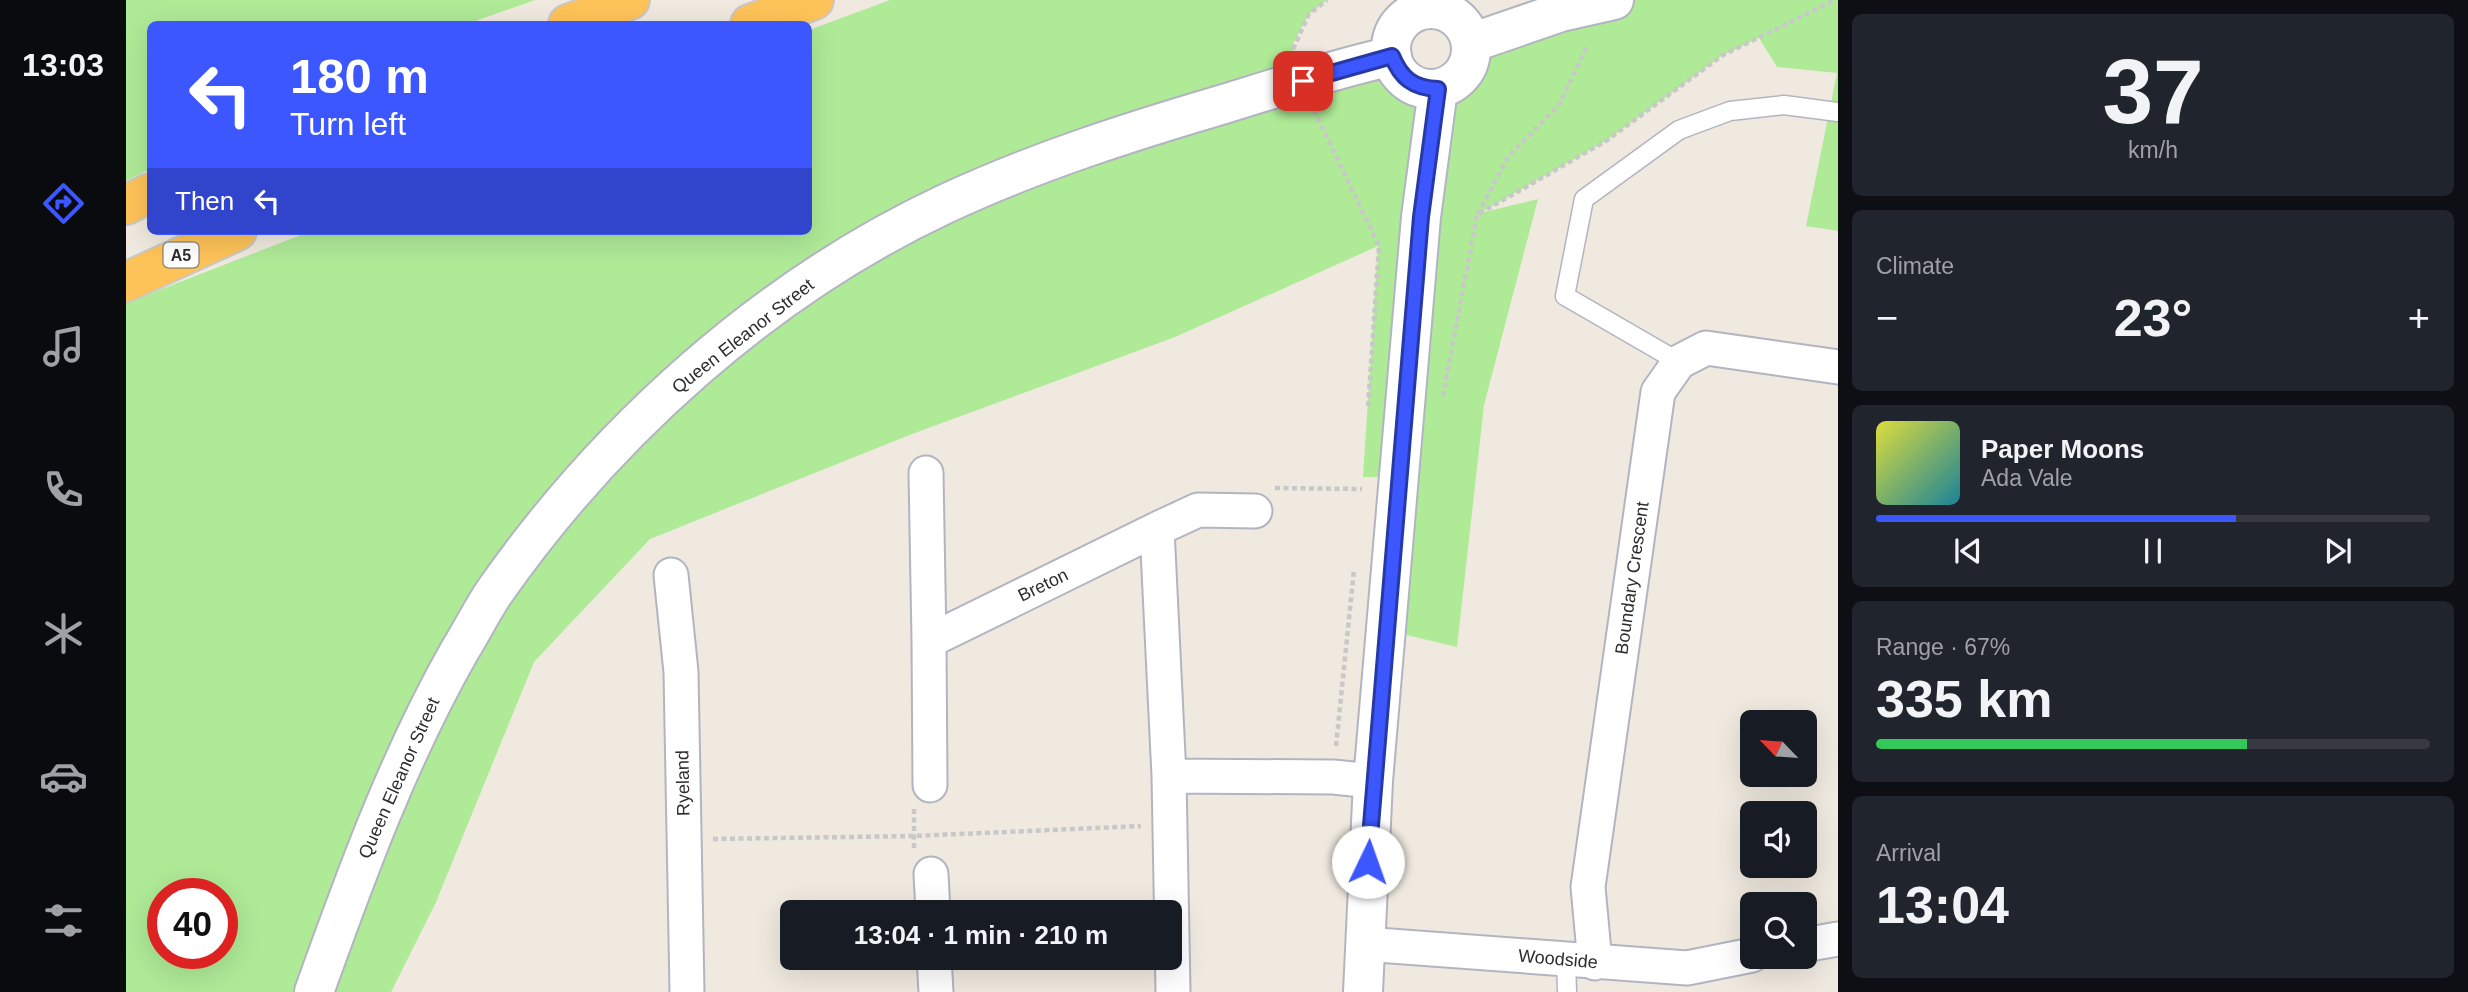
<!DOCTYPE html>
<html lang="en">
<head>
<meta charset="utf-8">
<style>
  body { margin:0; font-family:Arial,sans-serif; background:#20242c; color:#f1f3f6; height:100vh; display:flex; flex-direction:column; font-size:26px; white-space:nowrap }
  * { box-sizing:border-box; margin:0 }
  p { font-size:23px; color:#9ea1a6 }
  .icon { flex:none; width:38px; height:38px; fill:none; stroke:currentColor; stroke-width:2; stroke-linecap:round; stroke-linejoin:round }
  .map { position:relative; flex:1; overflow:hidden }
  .details { display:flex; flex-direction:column; gap:14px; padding:14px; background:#0d0f14; width:630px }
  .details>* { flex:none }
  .top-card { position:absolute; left:21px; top:21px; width:665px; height:214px; border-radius:10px; box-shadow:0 7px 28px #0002; background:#3c57ff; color:#fff; overflow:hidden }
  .needle { width:46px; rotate:295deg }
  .fabs { position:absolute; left:1614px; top:710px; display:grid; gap:14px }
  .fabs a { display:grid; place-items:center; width:77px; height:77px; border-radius:10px; background:#171b24; box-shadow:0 7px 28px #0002; font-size:35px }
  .speed { position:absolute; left:21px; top:878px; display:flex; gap:14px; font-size:35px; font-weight:700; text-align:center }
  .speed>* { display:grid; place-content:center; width:91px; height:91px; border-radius:50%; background:#171b24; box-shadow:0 7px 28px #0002; line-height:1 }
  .speed .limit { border:10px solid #d22; background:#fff; color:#111 }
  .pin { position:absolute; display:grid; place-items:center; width:60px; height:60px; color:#fff; margin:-30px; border-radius:14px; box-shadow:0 4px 10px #0006 }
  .me { position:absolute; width:77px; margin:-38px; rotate:3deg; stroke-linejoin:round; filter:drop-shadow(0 0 5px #0008) }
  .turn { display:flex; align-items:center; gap:24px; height:147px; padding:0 28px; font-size:32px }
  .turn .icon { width:91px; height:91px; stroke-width:2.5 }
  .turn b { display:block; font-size:49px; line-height:60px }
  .then { display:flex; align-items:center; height:66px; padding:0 28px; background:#0003; gap:14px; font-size:26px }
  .big { font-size:52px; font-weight:700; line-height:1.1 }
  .details .card { flex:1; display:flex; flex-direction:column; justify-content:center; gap:10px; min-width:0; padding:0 24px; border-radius:10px; background:#20242c }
  .details .dial { align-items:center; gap:0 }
  .dial b { font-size:91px; line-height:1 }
  .song { display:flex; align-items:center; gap:21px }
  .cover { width:84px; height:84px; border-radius:10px; background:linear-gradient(135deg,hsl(60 70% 55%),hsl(190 70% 35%)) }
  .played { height:7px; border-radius:4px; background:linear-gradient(90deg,#3c57ff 65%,#363941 65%) }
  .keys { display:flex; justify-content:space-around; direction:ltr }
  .heat { display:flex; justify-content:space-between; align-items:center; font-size:38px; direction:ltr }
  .charge { height:10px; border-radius:5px; background:linear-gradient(90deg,#34c759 67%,#363941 0) }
  .trip { position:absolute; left:654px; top:900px; width:402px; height:70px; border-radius:10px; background:#171b24; box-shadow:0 7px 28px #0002; font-weight:700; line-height:70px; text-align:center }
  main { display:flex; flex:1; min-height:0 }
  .menu { display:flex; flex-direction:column; width:126px; justify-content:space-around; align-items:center; background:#090b0e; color:#9ea1a6 }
  .menu .icon { width:49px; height:49px }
  .menu .active { color:#3c57ff }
  .menu b { font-size:32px; color:#f1f3f6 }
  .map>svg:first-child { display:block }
</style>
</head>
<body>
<main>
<nav class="menu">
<b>13:03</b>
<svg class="icon active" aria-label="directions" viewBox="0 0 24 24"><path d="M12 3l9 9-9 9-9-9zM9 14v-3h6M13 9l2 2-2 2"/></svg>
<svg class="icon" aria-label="music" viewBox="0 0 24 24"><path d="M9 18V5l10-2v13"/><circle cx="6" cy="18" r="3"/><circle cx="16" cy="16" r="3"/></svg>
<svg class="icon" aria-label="phone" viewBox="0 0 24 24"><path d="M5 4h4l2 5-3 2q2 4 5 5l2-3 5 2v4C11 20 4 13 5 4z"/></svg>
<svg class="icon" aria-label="climate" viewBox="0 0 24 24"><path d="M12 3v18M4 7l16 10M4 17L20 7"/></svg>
<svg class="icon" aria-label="car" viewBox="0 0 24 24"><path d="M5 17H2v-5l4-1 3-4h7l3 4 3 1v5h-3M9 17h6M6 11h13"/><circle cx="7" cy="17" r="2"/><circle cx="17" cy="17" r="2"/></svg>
<svg class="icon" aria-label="filters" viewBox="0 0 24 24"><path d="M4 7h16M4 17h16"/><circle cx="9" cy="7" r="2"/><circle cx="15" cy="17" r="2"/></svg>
</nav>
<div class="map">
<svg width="1712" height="992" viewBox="0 0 1712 992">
  <rect width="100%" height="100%" fill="#efe9df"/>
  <path fill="#afea97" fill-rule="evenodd" d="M0,0H409L341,24H24V169L0,181Z
    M764,0H1201L1183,14L1166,46L1177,81L1272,71C1301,102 1334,91 1345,51L1488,0H1712V231L1680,226L1711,73L1651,67L1633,38L1597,55L1480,141L1354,213L1412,199L1358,405L1331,647L1272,633L1275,477H1237L1252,246L1049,337L786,434L524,539L408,662L310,902L265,992H0V303L185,231H682L683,30ZM37,894H96V954H37Z"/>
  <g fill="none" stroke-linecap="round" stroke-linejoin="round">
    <defs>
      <path id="service" d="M1553,362L1439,296L1458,199L1553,130L1604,111L1658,105L1712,112
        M1440,960L1441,992"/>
      <path id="minor" d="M800,473L803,641L1031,529L1043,776L1207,777L1247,781
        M1031,529L1072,510L1129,511
        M545,575L555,672L561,992
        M803,641L804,785
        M1043,776L1047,992
        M805,874L807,912
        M1238,944L1561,968L1626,955
        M1678,945L1712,939
        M808,957L810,992
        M1469,963L1462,887L1532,392L1553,362L1580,348L1712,367"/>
      <path id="tertiary" d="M1265 49a40 40 0 1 1 80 0a40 40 0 1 1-80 0Z
        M1345,43L1435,12L1488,0
        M188,992C230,875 272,759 334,650C346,631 356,610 369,591C482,430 640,288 819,204C909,162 1003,132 1098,104C1153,87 1209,69 1266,56
        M1237,992L1247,781L1295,217L1312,89"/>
      <path id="trunk" d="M442,24L504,0
        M624,24L688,0
        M0,205L24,193
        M0,282L111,231"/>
    </defs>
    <use href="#service" stroke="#b3b4c1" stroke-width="21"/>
    <use href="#minor" stroke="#b3b4c1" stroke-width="37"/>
    <use href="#tertiary" stroke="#b3b4c1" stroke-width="42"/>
    <use href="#trunk" stroke="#c8c8c8" stroke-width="42"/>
    <path stroke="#c8c8c8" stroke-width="4.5" stroke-dasharray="5 3.5" stroke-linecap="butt" d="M1167,49L1183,14L1201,0
      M1188,110L1253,246L1242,408
      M1352,214L1382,157L1433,105L1461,46
      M1317,396L1351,215L1480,141L1597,55L1709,0
      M1149,488L1236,489
      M1210,746L1228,570
      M788,809V849
      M587,839L788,836L1015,826"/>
    <use href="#service" stroke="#fff" stroke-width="18"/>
    <use href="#minor" stroke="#fff" stroke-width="33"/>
    <use href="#tertiary" stroke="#fff" stroke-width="38"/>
    <use href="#trunk" stroke="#fec358" stroke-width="38"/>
  </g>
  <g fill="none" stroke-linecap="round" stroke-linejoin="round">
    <defs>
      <path id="route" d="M1177,81L1266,56C1275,78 1287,88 1312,89L1295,217L1242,862"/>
    </defs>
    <use href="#route" stroke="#2739a6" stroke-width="18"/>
    <use href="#route" stroke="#3c57ff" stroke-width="12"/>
  </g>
  <g text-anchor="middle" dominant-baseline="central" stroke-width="7" stroke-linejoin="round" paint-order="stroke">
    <rect fill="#fff" stroke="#6c6c6c" stroke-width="2" x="37.5" y="242.5" width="35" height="25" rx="5"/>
    <g font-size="16" font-weight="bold" fill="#2d2d2d">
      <text x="55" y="255">A5</text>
    </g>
    <g font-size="18" fill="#2d2d2d" stroke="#fff">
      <text transform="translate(617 336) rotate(-38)">Queen Eleanor Street</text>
      <text transform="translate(1506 578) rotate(-82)">Boundary Crescent</text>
      <text transform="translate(917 585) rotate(-26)">Breton</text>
      <text transform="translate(273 778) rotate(-66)">Queen Eleanor Street</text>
      <text transform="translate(557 783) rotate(-91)">Ryeland</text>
      <text transform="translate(1432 959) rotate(5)">Woodside</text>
    </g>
  </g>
</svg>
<div class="fabs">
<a><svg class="needle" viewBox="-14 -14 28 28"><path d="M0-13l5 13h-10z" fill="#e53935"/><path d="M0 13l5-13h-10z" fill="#9ea1a6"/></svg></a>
<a><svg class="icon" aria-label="sound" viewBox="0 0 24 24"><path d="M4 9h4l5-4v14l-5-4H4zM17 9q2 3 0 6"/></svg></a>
<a><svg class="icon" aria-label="search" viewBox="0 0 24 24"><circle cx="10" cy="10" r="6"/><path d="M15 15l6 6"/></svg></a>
</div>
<div class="speed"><div class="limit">40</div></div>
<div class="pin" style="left:1177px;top:81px;background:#d93025"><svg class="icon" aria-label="arrive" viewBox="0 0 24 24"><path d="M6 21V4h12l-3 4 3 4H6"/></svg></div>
<svg class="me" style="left:1242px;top:862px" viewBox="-20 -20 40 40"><circle r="19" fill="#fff"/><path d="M0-13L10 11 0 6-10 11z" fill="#3c57ff"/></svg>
<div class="trip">13:04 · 1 min · 210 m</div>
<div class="top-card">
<div class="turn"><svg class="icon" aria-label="left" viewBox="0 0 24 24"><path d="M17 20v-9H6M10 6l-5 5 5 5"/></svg><div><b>180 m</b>Turn left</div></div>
<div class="then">Then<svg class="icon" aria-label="left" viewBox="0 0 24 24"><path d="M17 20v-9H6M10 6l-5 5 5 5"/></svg></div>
</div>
</div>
<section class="details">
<div class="card dial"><b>37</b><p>km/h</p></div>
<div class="card"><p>Climate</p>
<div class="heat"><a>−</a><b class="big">23°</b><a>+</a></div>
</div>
<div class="card">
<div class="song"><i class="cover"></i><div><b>Paper Moons</b><p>Ada Vale</p></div></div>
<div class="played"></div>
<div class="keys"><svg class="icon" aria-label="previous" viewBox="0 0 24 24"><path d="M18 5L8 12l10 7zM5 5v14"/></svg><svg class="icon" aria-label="pause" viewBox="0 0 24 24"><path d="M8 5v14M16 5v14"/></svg><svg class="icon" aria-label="next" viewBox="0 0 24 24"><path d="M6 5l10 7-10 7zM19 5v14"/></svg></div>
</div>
<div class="card"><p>Range · 67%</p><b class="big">335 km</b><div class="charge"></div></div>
<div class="card"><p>Arrival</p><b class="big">13:04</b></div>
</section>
</main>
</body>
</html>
